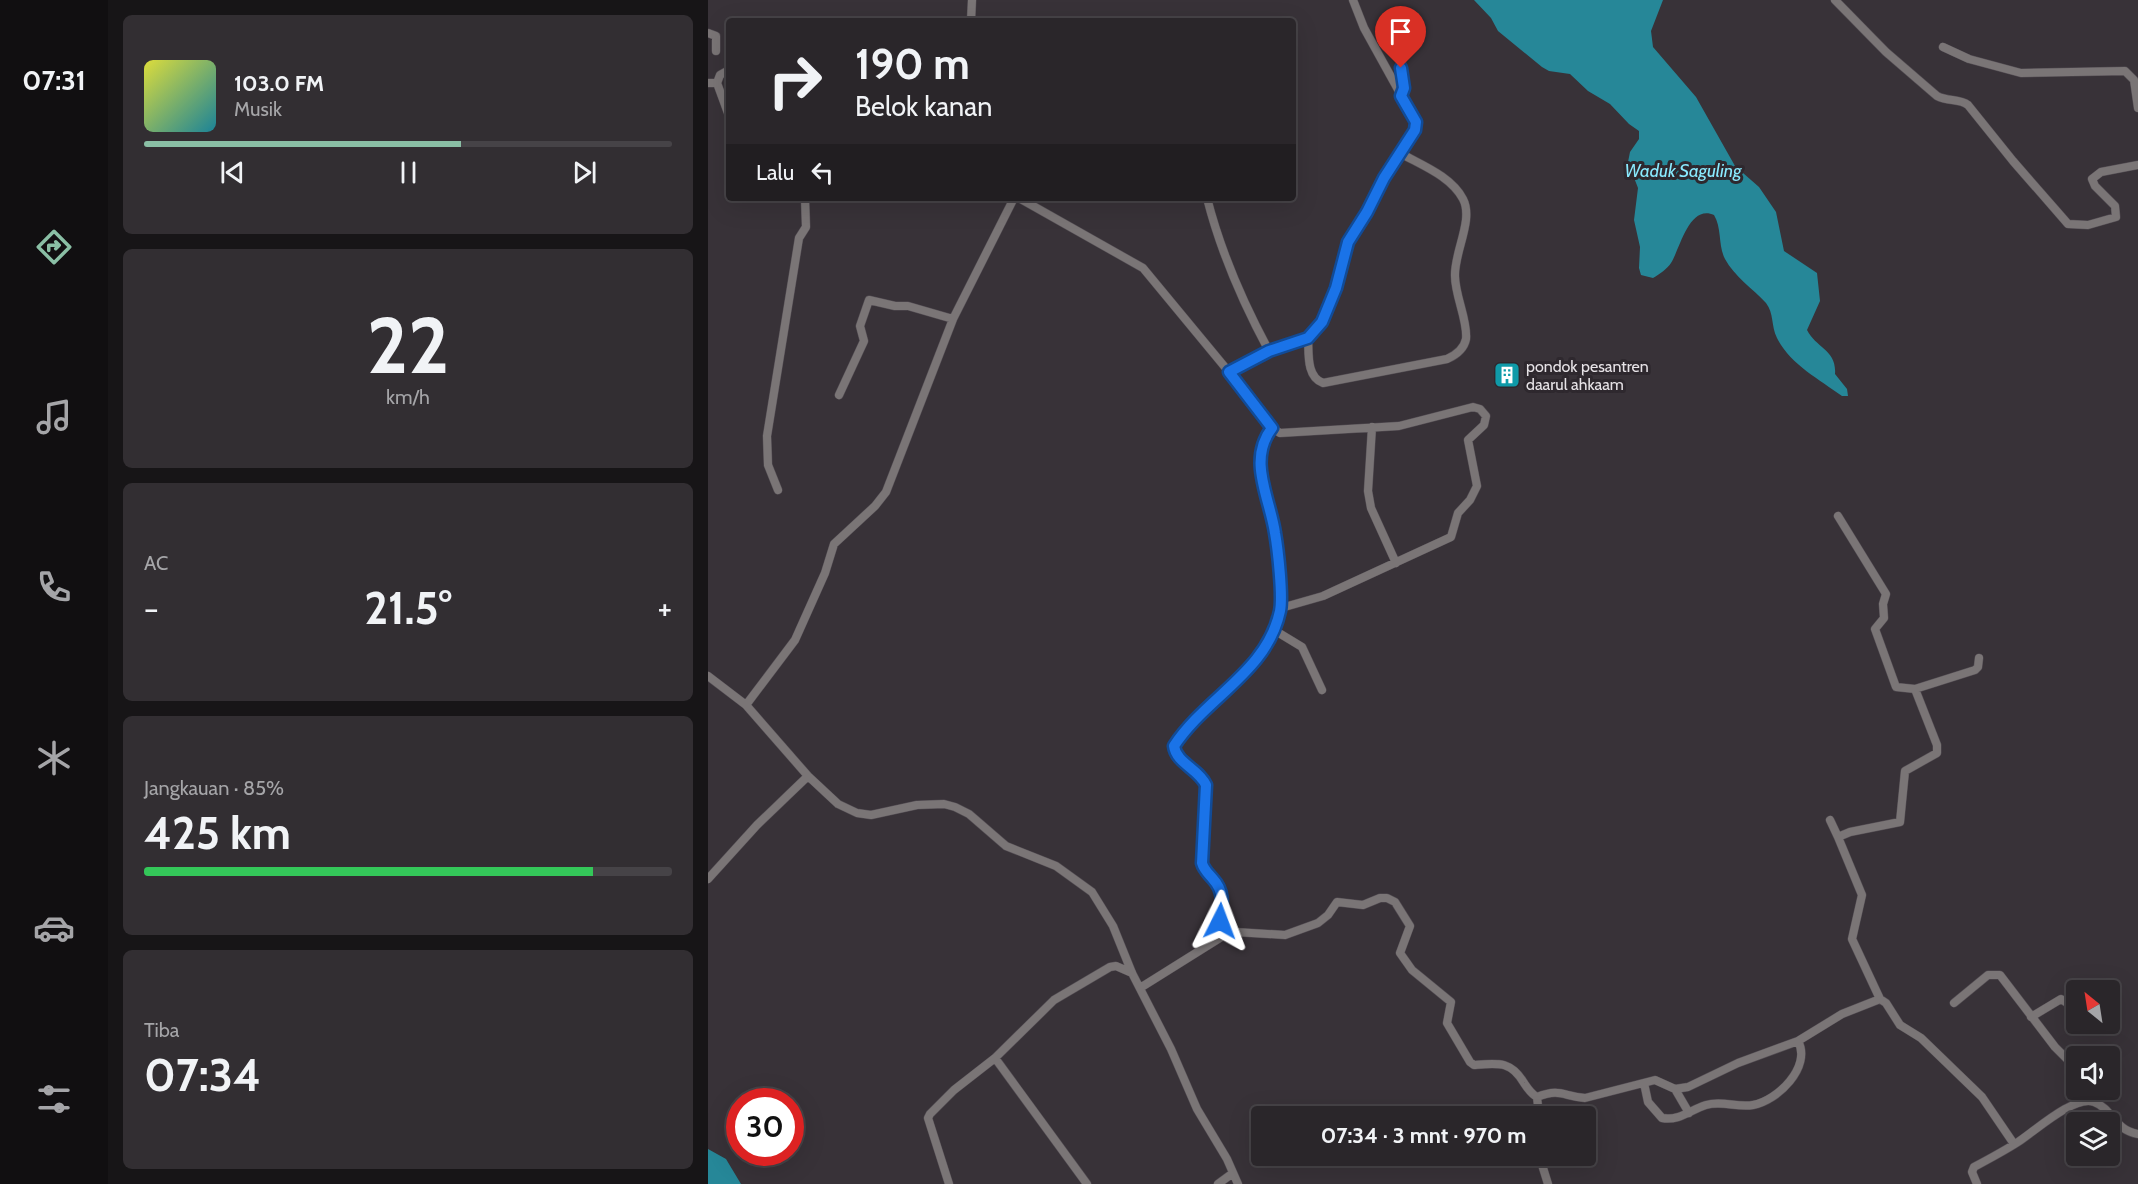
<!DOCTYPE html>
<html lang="id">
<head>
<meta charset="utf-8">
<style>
  body { margin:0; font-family:Cabin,sans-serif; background:#322e32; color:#f1f3f6; height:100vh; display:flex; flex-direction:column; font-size:22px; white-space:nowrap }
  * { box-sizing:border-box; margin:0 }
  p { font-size:20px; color:#a5a5a8 }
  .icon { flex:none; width:33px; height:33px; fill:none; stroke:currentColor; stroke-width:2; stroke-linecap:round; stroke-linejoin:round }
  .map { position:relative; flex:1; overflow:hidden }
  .drawer { display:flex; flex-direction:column; gap:15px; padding:15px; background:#171517; width:600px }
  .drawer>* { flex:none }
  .top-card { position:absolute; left:18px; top:18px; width:570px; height:183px; border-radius:6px; box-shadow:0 6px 24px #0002,0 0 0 2px #464347; background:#2a262a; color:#f1f3f6; overflow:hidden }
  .needle { width:39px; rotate:330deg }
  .controls { position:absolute; left:1358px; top:980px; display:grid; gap:12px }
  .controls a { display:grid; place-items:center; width:54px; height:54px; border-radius:6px; background:#2a262a; box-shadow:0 6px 24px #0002,0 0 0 2px #464347; font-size:30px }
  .speed { position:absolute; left:18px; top:1088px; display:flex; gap:12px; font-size:30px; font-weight:700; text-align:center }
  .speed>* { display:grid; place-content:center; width:78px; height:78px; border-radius:50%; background:#2a262a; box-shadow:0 6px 24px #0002,0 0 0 2px #464347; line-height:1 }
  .speed .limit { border:9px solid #d22; background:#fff; color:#111 }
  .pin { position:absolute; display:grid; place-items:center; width:51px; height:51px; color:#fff; margin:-62px -26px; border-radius:50% 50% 50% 0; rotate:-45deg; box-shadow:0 0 6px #0007 }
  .pin .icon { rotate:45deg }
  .me { position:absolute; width:66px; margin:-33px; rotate:3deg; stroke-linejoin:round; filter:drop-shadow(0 0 4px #0008) }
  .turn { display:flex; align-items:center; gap:21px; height:126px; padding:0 30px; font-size:27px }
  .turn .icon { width:78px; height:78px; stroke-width:2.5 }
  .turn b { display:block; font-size:42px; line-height:51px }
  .then { display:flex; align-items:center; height:57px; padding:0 30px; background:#0003; gap:12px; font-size:22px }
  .big { font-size:45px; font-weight:700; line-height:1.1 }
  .drawer .card { flex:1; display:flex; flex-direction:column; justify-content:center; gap:9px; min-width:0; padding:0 21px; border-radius:9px; background:#322e32 }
  .drawer .dial { align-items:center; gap:0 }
  .dial b { font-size:78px; line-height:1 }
  .song { display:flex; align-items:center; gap:18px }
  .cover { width:72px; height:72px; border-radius:9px; background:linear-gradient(135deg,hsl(60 70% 55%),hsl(190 70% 35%)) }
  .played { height:6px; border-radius:3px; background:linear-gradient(90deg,#8abfa5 60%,#464347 60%) }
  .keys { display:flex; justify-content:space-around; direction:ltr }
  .heat { display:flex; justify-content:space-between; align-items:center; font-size:33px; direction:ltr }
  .charge { height:9px; border-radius:4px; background:linear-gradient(90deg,#34c759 85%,#464347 0) }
  .trip { position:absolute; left:543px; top:1106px; width:345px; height:60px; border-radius:6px; background:#2a262a; box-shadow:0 6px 24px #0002,0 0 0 2px #464347; font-weight:700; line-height:60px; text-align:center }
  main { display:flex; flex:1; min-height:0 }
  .tab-bar { display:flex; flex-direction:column; width:108px; justify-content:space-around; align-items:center; background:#110f11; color:#a5a5a8 }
  .tab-bar .icon { width:42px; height:42px }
  .tab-bar .active { color:#8abfa5 }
  .tab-bar b { font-size:27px; color:#f1f3f6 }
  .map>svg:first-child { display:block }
</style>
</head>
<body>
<main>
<nav class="tab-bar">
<b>07:31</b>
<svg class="icon active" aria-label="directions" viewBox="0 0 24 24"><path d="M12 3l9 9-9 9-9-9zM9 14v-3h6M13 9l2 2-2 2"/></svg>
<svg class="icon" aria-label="music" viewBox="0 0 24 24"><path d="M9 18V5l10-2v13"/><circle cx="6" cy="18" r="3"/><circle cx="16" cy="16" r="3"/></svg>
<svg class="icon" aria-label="phone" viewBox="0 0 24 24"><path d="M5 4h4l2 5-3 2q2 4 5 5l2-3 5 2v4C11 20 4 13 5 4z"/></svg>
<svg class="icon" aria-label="climate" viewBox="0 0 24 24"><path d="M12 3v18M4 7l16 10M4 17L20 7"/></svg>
<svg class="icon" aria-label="car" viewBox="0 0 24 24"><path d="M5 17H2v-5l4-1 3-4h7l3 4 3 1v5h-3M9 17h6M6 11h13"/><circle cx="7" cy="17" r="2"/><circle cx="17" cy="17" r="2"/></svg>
<svg class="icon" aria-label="filters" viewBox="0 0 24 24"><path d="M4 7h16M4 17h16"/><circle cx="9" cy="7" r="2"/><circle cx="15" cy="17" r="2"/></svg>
</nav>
<section class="drawer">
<div class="card">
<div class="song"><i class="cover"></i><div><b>103.0 FM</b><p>Musik</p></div></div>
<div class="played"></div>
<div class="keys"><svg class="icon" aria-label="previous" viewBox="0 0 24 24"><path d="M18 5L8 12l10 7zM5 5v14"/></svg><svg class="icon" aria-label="pause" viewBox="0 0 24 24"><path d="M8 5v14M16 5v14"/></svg><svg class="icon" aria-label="next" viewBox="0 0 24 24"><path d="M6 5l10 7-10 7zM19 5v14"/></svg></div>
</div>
<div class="card dial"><b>22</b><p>km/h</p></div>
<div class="card"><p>AC</p>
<div class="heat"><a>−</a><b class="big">21.5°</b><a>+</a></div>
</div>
<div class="card"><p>Jangkauan · 85%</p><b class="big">425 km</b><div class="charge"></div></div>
<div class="card"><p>Tiba</p><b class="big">07:34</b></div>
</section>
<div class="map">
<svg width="1430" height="1184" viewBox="0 0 1430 1184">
  <rect width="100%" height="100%" fill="#383238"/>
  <path fill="#268798" d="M766,0H955L943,31L945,47L988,97L1027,166L1051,187L1068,212L1076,251L1109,273L1112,301L1099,330C1108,348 1129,350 1127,374L1139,389L1140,396H1134C1111,379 1082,364 1069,338C1063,326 1066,313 1058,303C1045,289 1026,276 1017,259C1010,246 1014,228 1006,215C981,204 972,249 963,263C959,269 952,274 945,278L933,275L931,268L932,247L926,220L930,188L920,162L922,152L931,139V131L921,124L902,104L880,91L862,74L841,71L834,67L790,31L783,18Z
    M0,1149L18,1159L33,1184H0Z"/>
  <path fill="#534d53" d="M792,363H805V387L792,388Z"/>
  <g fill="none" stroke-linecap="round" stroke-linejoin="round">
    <defs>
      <path id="minor" d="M1127,0L1178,52L1229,96C1240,102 1251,98 1260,105L1305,161L1360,224L1380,225L1408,217L1407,206L1387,186L1384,179L1393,172L1430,165
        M263,21L264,0
        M0,33L8,36V51
        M1235,47L1261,59L1313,73L1417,71L1426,80L1430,108
        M0,83H9L12,75L21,70
        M9,83L20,113
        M693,96L696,82L689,21L693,19L713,28
        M311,198L435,268L540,395L564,428L572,433L691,426L765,407L772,409L778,416L776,425L760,440L769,486L762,500L750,513L743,537L615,596L573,608C555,679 501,692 466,746C467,764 492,767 497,784C504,807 492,834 493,858C494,872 506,877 512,889C518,903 511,925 509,939
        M499,198C513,253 534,301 561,351
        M600,338C601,353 598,377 615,383L739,359C748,355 756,349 758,339C760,321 747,296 747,276C746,252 766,220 755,199C743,176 713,165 692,153
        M521,371L561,351L600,338L614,322L628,288L640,242L659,212L676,178L707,130L708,122L656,28L645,0
        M131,395L156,341L152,326L161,300L187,306H200L245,319
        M664,427L660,491L663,508L688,563
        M564,428C539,460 562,499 568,534C571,558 571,584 573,608
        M70,490L60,465L59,436L91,238L98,227L97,198
        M1130,516L1178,594L1175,604L1176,618L1167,629L1188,687L1207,689L1267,670L1270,667L1271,658
        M566,630L594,647L614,690
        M0,676L38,705L100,776L130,804L149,813L163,815L209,805L236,804L247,807L261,814L298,846L348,866L384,892L405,926L424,973L463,1049L489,1109L519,1159L530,1184
        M38,705L87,640L117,573L126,544L167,506L178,492L245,319L306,198
        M1122,820L1130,837
        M0,879L49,825L100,776
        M432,988L515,936L527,932L577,935L610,923L620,915L629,902L655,905L672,898H679L687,902L702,926L692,953L704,970L743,1002L739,1023L762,1062L766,1065C791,1063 803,1061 816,1083C820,1089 823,1094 829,1097L830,1106L826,1116
        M1172,999L1144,939L1154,895L1130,837L1142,832L1192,822L1197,771L1229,753V745L1207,689
        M1246,1003L1280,975H1292L1347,1047L1368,1068
        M1323,1017L1353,999L1359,1003L1368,1016
        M1371,1023H1372
        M287,1058L379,1184
        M936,1083L940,1102L954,1118C972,1121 982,1110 998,1105C1014,1100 1029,1108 1045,1105C1069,1101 1104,1067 1090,1041
        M967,1089L981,1113
        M1382,1089L1387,1102
        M829,1097C853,1088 854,1096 877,1098L947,1080L967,1089L980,1087L1030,1063L1090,1041L1134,1014L1172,999L1178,1003L1192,1025L1213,1038L1274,1097L1306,1144
        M831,1155L840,1184
        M241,1184L220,1118L222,1114L246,1090L287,1058L346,1000L402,967L408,966L424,973
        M510,1184L525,1173
        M1269,1184L1264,1172L1266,1167C1281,1159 1296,1151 1310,1142C1327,1131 1366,1095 1386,1102C1405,1109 1406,1130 1430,1134"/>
    </defs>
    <use href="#minor" stroke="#544e54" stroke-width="9"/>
    <use href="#minor" stroke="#7a7576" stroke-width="8"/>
  </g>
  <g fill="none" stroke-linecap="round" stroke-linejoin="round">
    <defs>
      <path id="route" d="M512,921C514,905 517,892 505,879C500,873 496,870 494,863L498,785C491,769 468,763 466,746C498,697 559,672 572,611C575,596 570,550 567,533C562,498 539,460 564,428L521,372L561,351L600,338L614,322L628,288L640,242L659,212L676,178L707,130L708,122L693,96L696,88L693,68"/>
    </defs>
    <use href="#route" stroke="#114b97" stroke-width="15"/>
    <use href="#route" stroke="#1a73e8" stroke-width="10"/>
  </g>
  <defs>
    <symbol id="building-square" viewBox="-11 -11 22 22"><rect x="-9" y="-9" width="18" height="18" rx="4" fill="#0f9aa8" stroke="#2e282e"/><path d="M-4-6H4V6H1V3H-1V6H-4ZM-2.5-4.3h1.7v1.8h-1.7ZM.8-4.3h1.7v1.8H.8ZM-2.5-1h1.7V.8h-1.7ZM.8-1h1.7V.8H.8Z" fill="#fff"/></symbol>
  </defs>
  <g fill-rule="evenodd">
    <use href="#building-square" x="784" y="360" width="30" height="30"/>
  </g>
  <g text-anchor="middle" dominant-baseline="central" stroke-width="6" stroke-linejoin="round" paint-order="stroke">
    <g font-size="16" fill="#e7e3e7" stroke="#2e282e" text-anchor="start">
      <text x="818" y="366">pondok pesantren<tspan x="818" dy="18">daarul ahkaam</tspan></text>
    </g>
    <g font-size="18" font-style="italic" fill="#8aebff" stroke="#2e282e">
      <text x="975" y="171">Waduk Saguling</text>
    </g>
  </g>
</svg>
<div class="controls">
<a><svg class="needle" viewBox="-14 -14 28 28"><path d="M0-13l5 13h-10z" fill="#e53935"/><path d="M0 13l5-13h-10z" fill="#a5a5a8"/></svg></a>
<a><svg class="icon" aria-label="sound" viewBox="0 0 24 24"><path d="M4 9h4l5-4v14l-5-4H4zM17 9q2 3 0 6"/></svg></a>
<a><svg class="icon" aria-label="layers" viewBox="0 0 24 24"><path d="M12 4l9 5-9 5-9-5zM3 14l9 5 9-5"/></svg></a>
</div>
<div class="speed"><div class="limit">30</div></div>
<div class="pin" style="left:693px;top:68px;background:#d93025"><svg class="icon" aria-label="arrive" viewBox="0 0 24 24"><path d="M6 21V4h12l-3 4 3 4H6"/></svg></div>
<svg class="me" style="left:512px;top:921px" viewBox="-20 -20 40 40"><path d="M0-17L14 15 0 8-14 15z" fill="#1a73e8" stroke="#fff" stroke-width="4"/></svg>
<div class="trip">07:34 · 3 mnt · 970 m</div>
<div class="top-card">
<div class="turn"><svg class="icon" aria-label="right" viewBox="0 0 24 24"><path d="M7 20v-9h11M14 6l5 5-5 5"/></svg><div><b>190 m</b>Belok kanan</div></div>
<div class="then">Lalu<svg class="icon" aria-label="left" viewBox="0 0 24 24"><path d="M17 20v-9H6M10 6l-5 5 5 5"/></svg></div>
</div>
</div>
</main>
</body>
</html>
